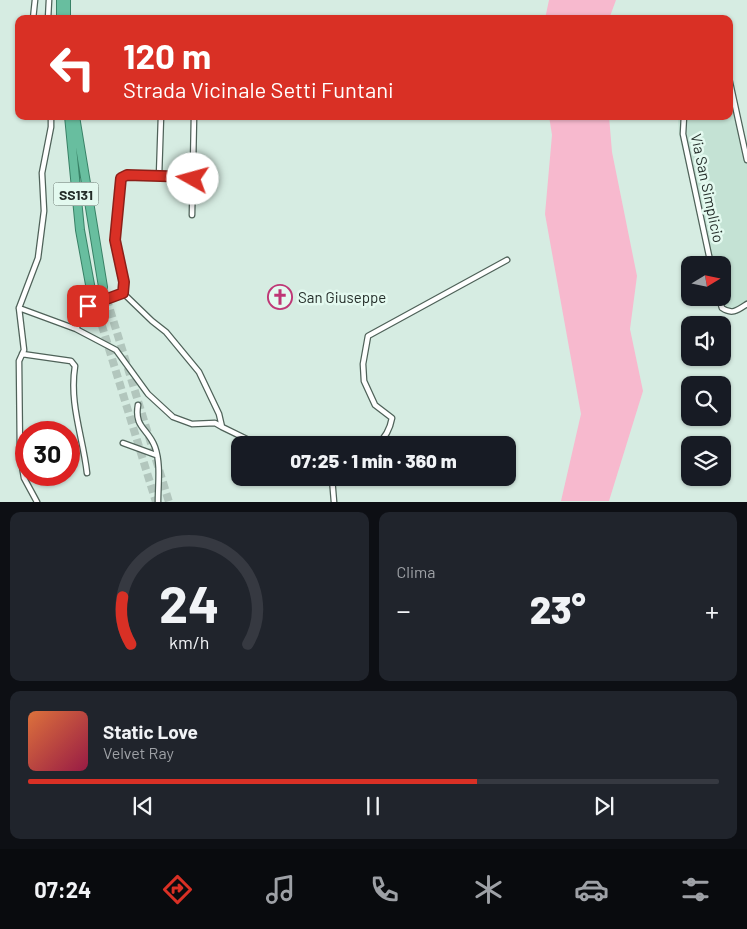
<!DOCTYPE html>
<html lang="it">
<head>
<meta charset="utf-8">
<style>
  body { margin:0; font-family:Barlow,sans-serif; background:#20242c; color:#f1f3f6; height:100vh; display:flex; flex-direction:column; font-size:19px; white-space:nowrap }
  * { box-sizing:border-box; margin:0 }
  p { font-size:16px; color:#9ea1a6 }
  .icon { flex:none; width:28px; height:28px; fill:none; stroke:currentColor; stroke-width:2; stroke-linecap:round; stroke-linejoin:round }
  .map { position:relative; height:502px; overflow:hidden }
  .panel { display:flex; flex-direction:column; gap:10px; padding:10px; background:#0d0f14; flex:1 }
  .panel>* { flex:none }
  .top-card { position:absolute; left:15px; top:15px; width:718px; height:105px; border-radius:10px; box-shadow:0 1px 4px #0004; background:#d93025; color:#fff; overflow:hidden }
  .needle { width:32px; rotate:80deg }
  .controls { position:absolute; left:681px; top:256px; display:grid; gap:10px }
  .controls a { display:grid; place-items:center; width:50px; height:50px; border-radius:10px; background:#171b24; box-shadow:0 1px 4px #0004; font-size:25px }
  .speed { position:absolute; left:15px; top:421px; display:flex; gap:10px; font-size:25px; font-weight:700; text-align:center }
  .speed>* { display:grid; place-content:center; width:65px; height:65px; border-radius:50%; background:#171b24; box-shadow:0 1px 4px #0004; line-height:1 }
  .speed .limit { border:8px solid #d22; background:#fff; color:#111 }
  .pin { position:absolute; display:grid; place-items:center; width:42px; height:42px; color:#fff; margin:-21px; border-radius:10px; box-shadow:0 2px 8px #0006 }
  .me { position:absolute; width:55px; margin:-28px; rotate:277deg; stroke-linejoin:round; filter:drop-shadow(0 0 4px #0008) }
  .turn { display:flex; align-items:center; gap:18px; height:105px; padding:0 25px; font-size:22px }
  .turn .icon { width:65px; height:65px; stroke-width:2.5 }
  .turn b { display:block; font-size:35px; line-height:42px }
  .big { font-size:38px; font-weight:800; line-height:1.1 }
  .panel .widget { flex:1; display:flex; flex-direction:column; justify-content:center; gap:8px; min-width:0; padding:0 18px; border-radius:10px; background:#20242c }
  .panel .dial { align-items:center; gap:0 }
  .dial svg { height:130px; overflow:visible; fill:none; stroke:#363941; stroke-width:7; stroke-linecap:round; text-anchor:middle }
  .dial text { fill:#f1f3f6; stroke:none }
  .song { display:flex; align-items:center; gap:15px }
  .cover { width:60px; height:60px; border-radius:8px; background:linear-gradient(135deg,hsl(20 70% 55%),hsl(340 70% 35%)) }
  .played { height:5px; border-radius:2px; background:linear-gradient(90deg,#d93025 65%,#363941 65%) }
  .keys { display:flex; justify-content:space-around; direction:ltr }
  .heat { display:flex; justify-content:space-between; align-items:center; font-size:28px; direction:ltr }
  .panel .tiles { flex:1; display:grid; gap:10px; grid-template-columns:1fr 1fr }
  .widget:last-child { grid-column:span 2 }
  .trip { position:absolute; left:231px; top:436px; width:285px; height:50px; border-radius:10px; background:#171b24; box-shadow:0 1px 4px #0004; font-weight:800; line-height:50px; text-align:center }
  .dock { display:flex; height:80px; justify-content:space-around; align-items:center; background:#090b0e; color:#9ea1a6 }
  .dock .icon { width:35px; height:35px }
  .dock .selected { color:#d93025 }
  .dock b { font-size:22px; color:#f1f3f6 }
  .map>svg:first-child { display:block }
</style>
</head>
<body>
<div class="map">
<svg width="747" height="502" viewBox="0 0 747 502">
  <rect width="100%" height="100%" fill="#d6ece2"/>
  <path fill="#c4e2d4" d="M729,75L747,146V306L742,310L723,311L718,298H722V265H710L679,135L678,116H729Z"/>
  <path fill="#f7b9ce" d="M549,0H616L609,19H545Z
    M549,116H609L612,152L637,276L630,329L643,391L609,501H561L581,414L545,214L552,135Z"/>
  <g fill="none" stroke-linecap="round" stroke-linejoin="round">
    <path stroke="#b2c6bd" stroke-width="8" stroke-dasharray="8 4" stroke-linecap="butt" d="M103,287L169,502
      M91,290L156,502"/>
    <defs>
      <path id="minor" d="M33,19L35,0
        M48,19L49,0
        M729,78L747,160
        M684,116L683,134L711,265
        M159,176L161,116
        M192,215L194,116
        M123,293L124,281L115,240L121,178L127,175L193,177
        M719,298L722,308C732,315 738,310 747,304
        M19,308L76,329L116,350L148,394L173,417L192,424L215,423L222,427
        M19,308L24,350L19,361L20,455L24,478L37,502
        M19,308L38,258L44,211L42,173L51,127V116
        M76,329L88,306L123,293L152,321L166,332L199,372L219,414L222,427L259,445
        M22,354L71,361L75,366C69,404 83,437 87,473
        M138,405C134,428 148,428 155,447C161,464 158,484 158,502
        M123,443L156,455
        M377,445C385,438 390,429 392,418L375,405L364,381L363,364L368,336L507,260
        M332,478L334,502"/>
      <path id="trunk" d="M61,0V19
        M66,19V0
        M69,116L80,230L91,290
        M75,116L103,287"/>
    </defs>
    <use href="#minor" stroke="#4f6259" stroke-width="7"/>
    <use href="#trunk" stroke="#388166" stroke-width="10"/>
    <use href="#minor" stroke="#fff" stroke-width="4.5"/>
    <use href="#trunk" stroke="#68be9f" stroke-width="8"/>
  </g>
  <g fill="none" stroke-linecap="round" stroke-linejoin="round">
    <defs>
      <path id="route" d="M88,306L123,293L124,282L115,240L121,178L127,175L193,177V179"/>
    </defs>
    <use href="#route" stroke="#8d1f18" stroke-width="12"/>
    <use href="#route" stroke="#d93025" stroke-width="9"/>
  </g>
  <defs>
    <symbol id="church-ring" viewBox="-11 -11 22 22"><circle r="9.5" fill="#e3f9ef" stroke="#bf3776" stroke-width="1.5"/><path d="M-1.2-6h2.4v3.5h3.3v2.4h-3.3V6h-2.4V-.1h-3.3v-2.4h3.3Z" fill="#bf3776"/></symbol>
  </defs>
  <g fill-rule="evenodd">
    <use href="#church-ring" x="266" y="283" width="28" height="28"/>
  </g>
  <g text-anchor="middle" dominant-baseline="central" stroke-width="5" stroke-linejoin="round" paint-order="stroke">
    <rect fill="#e3f9ef" stroke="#5d6a64" stroke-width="1" x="53.5" y="182.5" width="45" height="23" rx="4"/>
    <g font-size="14" font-weight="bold" fill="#242d29">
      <text x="76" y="194">SS131</text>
    </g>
    <g font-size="15" fill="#242d29" stroke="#e3f9ef">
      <text transform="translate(708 188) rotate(78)">Via San Simplicio</text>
    </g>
    <g font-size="15" fill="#242d29" stroke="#e3f9ef" text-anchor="start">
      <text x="298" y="297">San Giuseppe</text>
    </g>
  </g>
</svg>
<div class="controls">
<a><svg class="needle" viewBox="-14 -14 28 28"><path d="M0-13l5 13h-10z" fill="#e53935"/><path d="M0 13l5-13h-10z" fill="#9ea1a6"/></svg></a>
<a><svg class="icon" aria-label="sound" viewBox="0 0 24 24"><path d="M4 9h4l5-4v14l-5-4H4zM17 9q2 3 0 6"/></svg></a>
<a><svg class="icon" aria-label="search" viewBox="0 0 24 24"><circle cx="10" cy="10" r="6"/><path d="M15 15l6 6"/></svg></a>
<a><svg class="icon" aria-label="layers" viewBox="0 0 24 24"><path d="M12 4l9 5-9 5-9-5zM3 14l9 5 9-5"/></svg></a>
</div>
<div class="speed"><div class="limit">30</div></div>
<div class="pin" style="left:88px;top:306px;background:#d93025"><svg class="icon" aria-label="arrive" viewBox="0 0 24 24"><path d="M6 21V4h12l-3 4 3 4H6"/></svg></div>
<svg class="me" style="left:193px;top:179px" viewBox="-20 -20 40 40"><circle r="19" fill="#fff"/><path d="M0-13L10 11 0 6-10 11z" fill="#d93025"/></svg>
<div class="trip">07:25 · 1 min · 360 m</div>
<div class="top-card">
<div class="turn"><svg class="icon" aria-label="left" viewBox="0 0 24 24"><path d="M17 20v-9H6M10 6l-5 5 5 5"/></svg><div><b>120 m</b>Strada Vicinale Setti Funtani</div></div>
</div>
</div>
<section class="panel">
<div class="tiles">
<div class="widget dial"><svg viewBox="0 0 100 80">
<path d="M14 69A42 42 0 1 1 86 69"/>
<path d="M14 69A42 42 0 0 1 9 40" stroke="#d93025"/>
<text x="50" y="56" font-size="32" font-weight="700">24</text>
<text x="50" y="72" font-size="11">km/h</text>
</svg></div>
<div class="widget"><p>Clima</p>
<div class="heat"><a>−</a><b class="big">23°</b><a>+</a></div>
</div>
<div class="widget">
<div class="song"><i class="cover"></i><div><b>Static Love</b><p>Velvet Ray</p></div></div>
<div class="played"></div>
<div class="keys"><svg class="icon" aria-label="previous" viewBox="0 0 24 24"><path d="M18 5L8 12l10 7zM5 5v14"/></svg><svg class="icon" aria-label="pause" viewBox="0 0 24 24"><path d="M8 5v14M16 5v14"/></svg><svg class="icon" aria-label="next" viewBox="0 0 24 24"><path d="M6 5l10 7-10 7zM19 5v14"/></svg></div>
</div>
</div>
</section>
<nav class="dock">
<b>07:24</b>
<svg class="icon selected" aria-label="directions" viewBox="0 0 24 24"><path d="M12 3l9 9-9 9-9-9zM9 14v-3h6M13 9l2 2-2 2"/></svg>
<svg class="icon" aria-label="music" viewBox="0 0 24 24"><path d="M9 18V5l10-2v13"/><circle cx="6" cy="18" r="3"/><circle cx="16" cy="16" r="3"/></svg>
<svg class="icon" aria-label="phone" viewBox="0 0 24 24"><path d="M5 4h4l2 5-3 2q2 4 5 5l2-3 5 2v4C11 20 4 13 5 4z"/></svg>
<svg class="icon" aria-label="climate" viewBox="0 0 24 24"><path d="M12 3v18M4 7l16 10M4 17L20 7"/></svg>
<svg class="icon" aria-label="car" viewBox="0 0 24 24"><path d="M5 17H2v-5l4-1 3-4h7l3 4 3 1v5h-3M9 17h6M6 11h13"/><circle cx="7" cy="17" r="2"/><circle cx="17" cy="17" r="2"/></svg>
<svg class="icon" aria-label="filters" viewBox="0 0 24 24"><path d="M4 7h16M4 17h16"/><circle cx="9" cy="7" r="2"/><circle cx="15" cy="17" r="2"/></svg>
</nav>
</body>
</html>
